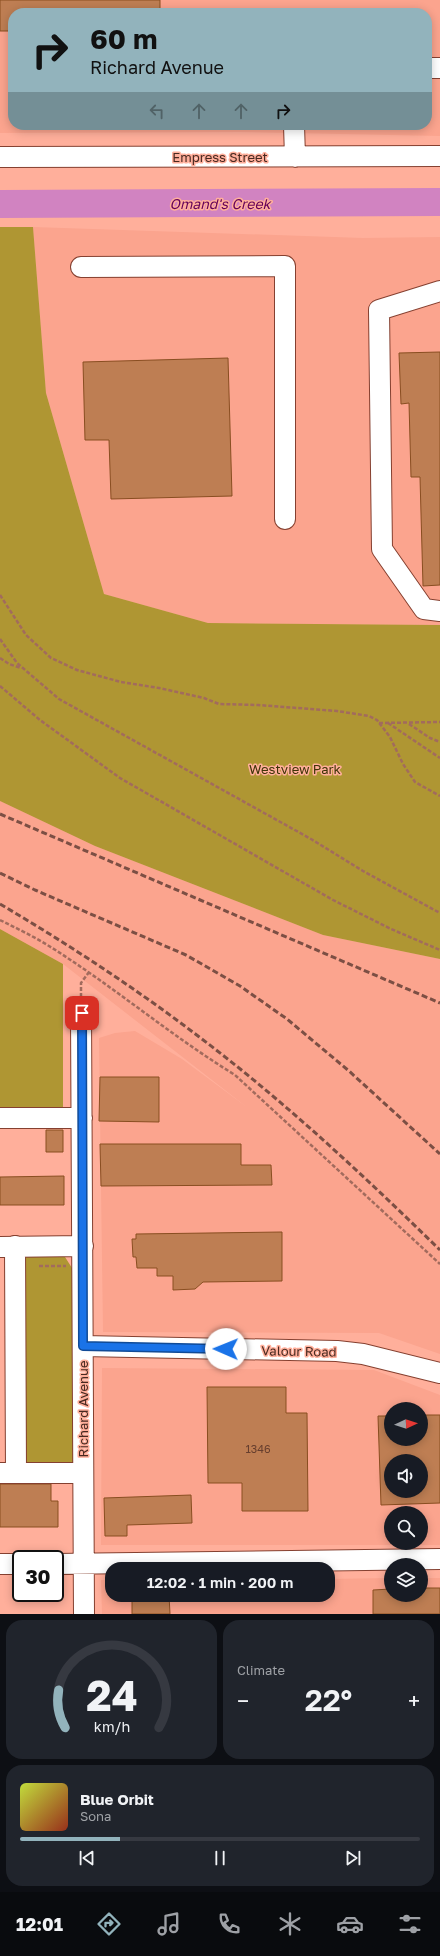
<!DOCTYPE html>
<html lang="en">
<head>
<meta charset="utf-8">
<style>
  body { margin:0; font-family:"Golos Text",sans-serif; background:#20242c; color:#f1f3f6; height:100vh; display:flex; flex-direction:column; font-size:15px; white-space:nowrap }
  * { box-sizing:border-box; margin:0 }
  p { font-size:13px; color:#9ea1a6 }
  .icon { flex:none; width:22px; height:22px; fill:none; stroke:currentColor; stroke-width:2; stroke-linecap:round; stroke-linejoin:round }
  .map { position:relative; height:1614px; overflow:hidden }
  .details { display:flex; flex-direction:column; gap:6px; padding:6px; background:#0d0f14; flex:1 }
  .details>* { flex:none }
  .hud { position:absolute; left:8px; top:8px; width:424px; height:122px; border-radius:16px; box-shadow:0 2px 10px #0003; background:#92b3bc; color:#111; overflow:hidden }
  .needle { width:26px; rotate:87deg }
  .buttons { position:absolute; left:384px; top:1402px; display:grid; gap:8px }
  .buttons a { display:grid; place-items:center; width:44px; height:44px; border-radius:50%; background:#171b24; box-shadow:0 2px 10px #0003; font-size:20px }
  .speed { position:absolute; left:12px; top:1550px; display:flex; gap:8px; font-size:20px; font-weight:700; text-align:center }
  .speed>* { display:grid; place-content:center; width:52px; height:52px; border-radius:50%; background:#171b24; box-shadow:0 2px 10px #0003; line-height:1 }
  .speed .limit { border:2px solid #111; border-radius:6px; background:#fff; color:#111 }
  .pin { position:absolute; display:grid; place-items:center; width:34px; height:34px; color:#fff; margin:-17px; border-radius:8px; box-shadow:0 2px 6px #0006 }
  .me { position:absolute; width:44px; margin:-22px; rotate:271deg; stroke-linejoin:round; filter:drop-shadow(0 0 3px #0008) }
  .turn { display:flex; align-items:center; gap:14px; height:84px; padding:0 16px; font-size:18px }
  .turn .icon { width:52px; height:52px; stroke-width:2.5 }
  .turn b { display:block; font-size:28px; line-height:34px }
  .lanes { display:flex; align-items:center; height:38px; padding:0 16px; background:#0003; justify-content:center; gap:20px; direction:ltr }
  .lanes .off { opacity:.35 }
  .big { font-size:30px; font-weight:600; line-height:1.1 }
  .details .tile { flex:1; display:flex; flex-direction:column; justify-content:center; gap:6px; min-width:0; padding:0 14px; border-radius:16px; background:#20242c }
  .details .dial { align-items:center; gap:0 }
  .dial svg { height:104px; overflow:visible; fill:none; stroke:#363941; stroke-width:7; stroke-linecap:round; text-anchor:middle }
  .dial text { fill:#f1f3f6; stroke:none }
  .song { display:flex; align-items:center; gap:12px }
  .cover { width:48px; height:48px; border-radius:6px; background:linear-gradient(135deg,hsl(70 70% 55%),hsl(10 70% 35%)) }
  .played { height:4px; border-radius:2px; background:linear-gradient(90deg,#92b3bc 25%,#363941 25%) }
  .keys { display:flex; justify-content:space-around; direction:ltr }
  .heat { display:flex; justify-content:space-between; align-items:center; font-size:22px; direction:ltr }
  .details .tiles { flex:1; display:grid; gap:6px; grid-template-columns:1fr 1fr }
  .tile:last-child { grid-column:span 2 }
  .trip { position:absolute; left:105px; top:1562px; width:230px; height:40px; border-radius:16px; background:#171b24; box-shadow:0 2px 10px #0003; font-weight:600; line-height:40px; text-align:center }
  .tab-bar { display:flex; height:64px; justify-content:space-around; align-items:center; background:#090b0e; color:#9ea1a6 }
  .tab-bar .icon { width:28px; height:28px }
  .tab-bar .on { color:#92b3bc }
  .tab-bar b { font-size:18px; color:#f1f3f6 }
  .map>svg:first-child { display:block }
</style>
</head>
<body>
<div class="map">
<svg width="440" height="1614" viewBox="0 0 440 1614">
  <rect width="100%" height="100%" fill="#ffaf9b"/>
  <path fill="#fba48e" fill-rule="evenodd" d="M0,0H440V136L239,132L0,133ZM13,13H427V125H13Z
    M33,227L363,238L440,237V625L208,623L104,594L46,393Z
    M0,801L95,846L323,935L440,959V1354L379,1333L103,1332L99,1038L115,1033L135,1031L182,1059L248,1108L63,964L0,929Z
    M102,1368L374,1370L440,1395V1545H101ZM391,1409H421V1439H391ZM391,1461H421V1491H391ZM391,1513H421V1543H391Z
    M391,1578V1595H421V1578H440V1614H102L101,1580H112V1595H328V1579Z"/>
  <path fill="#af9633" d="M0,227H33L46,393L104,594L208,623L440,625V959L323,935L95,846L0,801Z
    M0,929L63,964V1111H0Z
    M24,1255H60L65,1257L72,1268L74,1462L71,1467L24,1469Z"/>
  <g fill="none" stroke-linecap="round" stroke-linejoin="round">
    <path stroke="#d183c1" stroke-width="28" d="M0,204L440,202"/>
  </g>
  <path fill="#be7e53" stroke="#894e21" fill-rule="evenodd" d="M0,0H160V13H13V31H0Z
    M440,352V585L423,586L420,477H411L409,403L401,404L399,353Z
    M228,358L232,496L111,499L109,440H85L83,362Z
    M100,1077H159V1122L99,1121Z
    M46,1130H63V1152H46Z
    M100,1144H241V1165H271L272,1185L101,1186Z
    M64,1176V1205H0V1177Z
    M282,1232V1281L203,1282L195,1289L173,1290V1276H157V1268H137L136,1257H133L132,1239H136V1234Z
    M207,1387H286V1413H307L308,1511H242V1483H208Z
    M421,1415H440V1503L381,1505L378,1416H391V1439H421ZM391,1461H421V1491H391Z
    M0,1484H51V1501H58V1527H0Z
    M191,1495L192,1523L127,1525V1536H105L104,1498Z
    M421,1588H440V1614H373V1590L391,1589V1595H421Z
    M132,1595H169L170,1614H132Z"/>
  <g fill="none" stroke-linecap="round" stroke-linejoin="round">
    <defs>
      <path id="minor" d="M427,68H440
        M294,125L295,157
        M0,157L440,156
        M81,267L285,266V519
        M440,291L379,310L382,549L424,609L440,611
        M81,1013L84,1614
        M0,1118H82
        M15,1246L16,1473
        M0,1247L83,1246
        M83,1346L337,1351L363,1354L440,1373
        M0,1473H83
        M0,1564H21
        M55,1564L440,1559"/>
    </defs>
    <use href="#minor" stroke="#854030" stroke-width="22"/>
    <path stroke="#a26b5d" stroke-width="2.5" stroke-dasharray="4 2" stroke-linecap="butt" d="M0,595L26,635L51,658L77,670L121,682L159,688L204,698L219,704L258,705L337,711L369,716L377,720L390,737L403,764L415,782L440,796
      M0,639L17,663L59,699L311,839L363,871L440,913
      M0,658L9,664L21,668
      M0,686L40,720L120,778L333,900L391,929L440,950
      M379,723L440,722
      M388,723L440,758
      M409,724L430,738L440,742
      M0,920C16,928 33,936 49,946C113,986 170,1035 235,1075L440,1264
      M81,997V983L89,972
      M39,1266H66"/>
    <use href="#minor" stroke="#fff" stroke-width="20"/>
    <path stroke="#7c4f44" stroke-width="3" stroke-dasharray="6 3" stroke-linecap="butt" d="M0,814L440,1003
      M0,873L35,890L186,955L240,986L287,1019L349,1071L440,1154
      M0,904C68,944 135,988 198,1036C284,1101 363,1175 440,1250"/>
  </g>
  <g fill="none" stroke-linecap="round" stroke-linejoin="round">
    <defs>
      <path id="route" d="M82,1013L83,1346L226,1349"/>
    </defs>
    <use href="#route" stroke="#114b97" stroke-width="10"/>
    <use href="#route" stroke="#1a73e8" stroke-width="7"/>
  </g>
  <g text-anchor="middle" dominant-baseline="central" stroke-width="3" stroke-linejoin="round" paint-order="stroke">
    <g font-size="11" fill="#663e2e">
      <text x="258" y="1448">1346</text>
    </g>
    <g font-size="13" fill="#482921" stroke="#ffaf9b">
      <text x="220" y="157">Empress Street</text>
      <text transform="translate(299 1351) rotate(1)">Valour Road</text>
      <text transform="translate(83 1409) rotate(-90)">Richard Avenue</text>
    </g>
    <g font-size="13" fill="#3f3407" stroke="#ffaf9b">
      <text x="295" y="769">Westview Park</text>
    </g>
    <g font-size="14" font-style="italic" fill="#650059" stroke="#ffaf9b">
      <text x="220" y="203">Omand's Creek</text>
    </g>
  </g>
</svg>
<div class="buttons">
<a><svg class="needle" viewBox="-14 -14 28 28"><path d="M0-13l5 13h-10z" fill="#e53935"/><path d="M0 13l5-13h-10z" fill="#9ea1a6"/></svg></a>
<a><svg class="icon" aria-label="sound" viewBox="0 0 24 24"><path d="M4 9h4l5-4v14l-5-4H4zM17 9q2 3 0 6"/></svg></a>
<a><svg class="icon" aria-label="search" viewBox="0 0 24 24"><circle cx="10" cy="10" r="6"/><path d="M15 15l6 6"/></svg></a>
<a><svg class="icon" aria-label="layers" viewBox="0 0 24 24"><path d="M12 4l9 5-9 5-9-5zM3 14l9 5 9-5"/></svg></a>
</div>
<div class="speed"><div class="limit">30</div></div>
<div class="pin" style="left:82px;top:1013px;background:#d93025"><svg class="icon" aria-label="arrive" viewBox="0 0 24 24"><path d="M6 21V4h12l-3 4 3 4H6"/></svg></div>
<svg class="me" style="left:226px;top:1349px" viewBox="-20 -20 40 40"><circle r="19" fill="#fff"/><path d="M0-13L10 11 0 6-10 11z" fill="#1a73e8"/></svg>
<div class="trip">12:02 · 1 min · 200 m</div>
<div class="hud">
<div class="turn"><svg class="icon" aria-label="right" viewBox="0 0 24 24"><path d="M7 20v-9h11M14 6l5 5-5 5"/></svg><div><b>60 m</b>Richard Avenue</div></div>
<div class="lanes"><svg class="icon off" aria-label="left" viewBox="0 0 24 24"><path d="M17 20v-9H6M10 6l-5 5 5 5"/></svg><svg class="icon off" aria-label="ahead" viewBox="0 0 24 24"><path d="M12 20V5M6 11l6-6 6 6"/></svg><svg class="icon off" aria-label="ahead" viewBox="0 0 24 24"><path d="M12 20V5M6 11l6-6 6 6"/></svg><svg class="icon" aria-label="right" viewBox="0 0 24 24"><path d="M7 20v-9h11M14 6l5 5-5 5"/></svg></div>
</div>
</div>
<section class="details">
<div class="tiles">
<div class="tile dial"><svg viewBox="0 0 100 80">
<path d="M14 69A42 42 0 1 1 86 69"/>
<path d="M14 69A42 42 0 0 1 9 40" stroke="#92b3bc"/>
<text x="50" y="56" font-size="32" font-weight="700">24</text>
<text x="50" y="72" font-size="11">km/h</text>
</svg></div>
<div class="tile"><p>Climate</p>
<div class="heat"><a>−</a><b class="big">22°</b><a>+</a></div>
</div>
<div class="tile">
<div class="song"><i class="cover"></i><div><b>Blue Orbit</b><p>Sona</p></div></div>
<div class="played"></div>
<div class="keys"><svg class="icon" aria-label="previous" viewBox="0 0 24 24"><path d="M18 5L8 12l10 7zM5 5v14"/></svg><svg class="icon" aria-label="pause" viewBox="0 0 24 24"><path d="M8 5v14M16 5v14"/></svg><svg class="icon" aria-label="next" viewBox="0 0 24 24"><path d="M6 5l10 7-10 7zM19 5v14"/></svg></div>
</div>
</div>
</section>
<nav class="tab-bar">
<b>12:01</b>
<svg class="icon on" aria-label="directions" viewBox="0 0 24 24"><path d="M12 3l9 9-9 9-9-9zM9 14v-3h6M13 9l2 2-2 2"/></svg>
<svg class="icon" aria-label="music" viewBox="0 0 24 24"><path d="M9 18V5l10-2v13"/><circle cx="6" cy="18" r="3"/><circle cx="16" cy="16" r="3"/></svg>
<svg class="icon" aria-label="phone" viewBox="0 0 24 24"><path d="M5 4h4l2 5-3 2q2 4 5 5l2-3 5 2v4C11 20 4 13 5 4z"/></svg>
<svg class="icon" aria-label="climate" viewBox="0 0 24 24"><path d="M12 3v18M4 7l16 10M4 17L20 7"/></svg>
<svg class="icon" aria-label="car" viewBox="0 0 24 24"><path d="M5 17H2v-5l4-1 3-4h7l3 4 3 1v5h-3M9 17h6M6 11h13"/><circle cx="7" cy="17" r="2"/><circle cx="17" cy="17" r="2"/></svg>
<svg class="icon" aria-label="filters" viewBox="0 0 24 24"><path d="M4 7h16M4 17h16"/><circle cx="9" cy="7" r="2"/><circle cx="15" cy="17" r="2"/></svg>
</nav>
</body>
</html>
